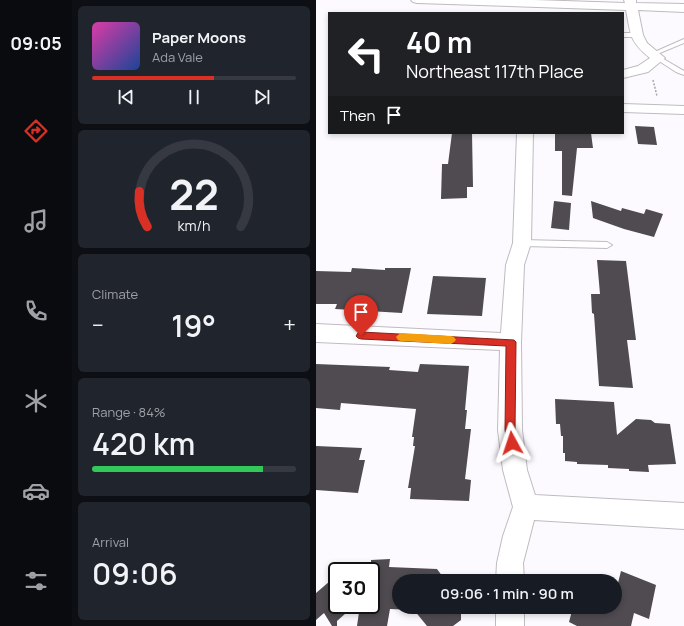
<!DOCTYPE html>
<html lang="en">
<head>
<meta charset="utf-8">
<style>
  body { margin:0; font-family:Manrope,sans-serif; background:#20242c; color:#f1f3f6; height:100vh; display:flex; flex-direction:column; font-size:15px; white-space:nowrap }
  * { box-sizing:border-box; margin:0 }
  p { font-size:13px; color:#9ea1a6 }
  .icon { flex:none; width:22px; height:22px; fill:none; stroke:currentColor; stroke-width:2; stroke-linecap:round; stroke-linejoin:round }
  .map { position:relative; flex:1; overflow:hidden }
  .details { display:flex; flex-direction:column; gap:6px; padding:6px; background:#0d0f14; width:244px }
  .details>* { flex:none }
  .hud { position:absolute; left:12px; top:12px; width:296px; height:122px; border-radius:0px; box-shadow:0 2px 6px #0003; background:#202124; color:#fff; overflow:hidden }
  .speed { position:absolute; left:12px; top:562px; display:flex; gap:8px; font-size:20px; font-weight:700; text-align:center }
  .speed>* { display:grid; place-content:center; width:52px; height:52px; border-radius:50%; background:#171b24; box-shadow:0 2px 6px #0003; line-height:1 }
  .speed .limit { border:2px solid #111; border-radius:6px; background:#fff; color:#111 }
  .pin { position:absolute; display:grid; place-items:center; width:34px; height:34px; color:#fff; margin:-41px -17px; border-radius:50% 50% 50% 0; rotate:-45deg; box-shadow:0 0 4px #0007 }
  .pin .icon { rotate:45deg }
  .me { position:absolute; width:44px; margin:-22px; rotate:355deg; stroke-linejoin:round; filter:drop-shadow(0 0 3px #0008) }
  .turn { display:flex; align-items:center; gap:14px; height:84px; padding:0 12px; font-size:18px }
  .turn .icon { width:52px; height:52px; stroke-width:2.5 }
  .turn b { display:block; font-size:28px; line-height:34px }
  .then { display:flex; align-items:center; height:38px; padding:0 12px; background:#0003; gap:8px; font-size:15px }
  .big { font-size:30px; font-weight:600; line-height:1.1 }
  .details .tile { flex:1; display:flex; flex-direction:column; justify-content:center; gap:6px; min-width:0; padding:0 14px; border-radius:6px; background:#20242c }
  .details .dial { align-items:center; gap:0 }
  .dial svg { height:104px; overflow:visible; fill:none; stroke:#363941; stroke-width:7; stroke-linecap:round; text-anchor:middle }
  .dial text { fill:#f1f3f6; stroke:none }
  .song { display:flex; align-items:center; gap:12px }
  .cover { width:48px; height:48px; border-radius:6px; background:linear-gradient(135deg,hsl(320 70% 55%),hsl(220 70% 35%)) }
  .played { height:4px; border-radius:2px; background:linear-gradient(90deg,#d93025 60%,#363941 60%) }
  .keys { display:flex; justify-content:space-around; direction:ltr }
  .heat { display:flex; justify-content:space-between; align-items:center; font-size:22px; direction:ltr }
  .charge { height:6px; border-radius:3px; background:linear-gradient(90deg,#34c759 84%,#363941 0) }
  .trip { position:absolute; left:76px; top:574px; width:230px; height:40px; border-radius:20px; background:#171b24; box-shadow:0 2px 6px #0003; font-weight:600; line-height:40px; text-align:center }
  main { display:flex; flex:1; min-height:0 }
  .menu { display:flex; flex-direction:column; width:72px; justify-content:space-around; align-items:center; background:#090b0e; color:#9ea1a6 }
  .menu .icon { width:28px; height:28px }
  .menu .on { color:#d93025 }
  .menu b { font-size:18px; color:#f1f3f6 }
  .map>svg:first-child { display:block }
</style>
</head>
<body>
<main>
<nav class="menu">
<b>09:05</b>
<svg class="icon on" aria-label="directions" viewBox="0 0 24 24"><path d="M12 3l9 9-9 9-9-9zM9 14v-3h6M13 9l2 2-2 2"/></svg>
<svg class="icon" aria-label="music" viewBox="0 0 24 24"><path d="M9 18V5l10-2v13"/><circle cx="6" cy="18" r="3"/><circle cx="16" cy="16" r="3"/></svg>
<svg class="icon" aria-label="phone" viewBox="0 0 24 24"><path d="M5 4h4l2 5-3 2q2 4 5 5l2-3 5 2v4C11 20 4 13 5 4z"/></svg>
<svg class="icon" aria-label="climate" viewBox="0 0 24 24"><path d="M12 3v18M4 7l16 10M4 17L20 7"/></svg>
<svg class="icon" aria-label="car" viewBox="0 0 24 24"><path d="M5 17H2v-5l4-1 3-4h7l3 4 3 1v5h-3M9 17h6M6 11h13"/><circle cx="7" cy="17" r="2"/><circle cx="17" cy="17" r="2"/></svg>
<svg class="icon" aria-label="filters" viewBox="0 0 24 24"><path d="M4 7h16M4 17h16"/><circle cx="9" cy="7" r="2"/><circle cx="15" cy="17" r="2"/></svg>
</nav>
<section class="details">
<div class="tile">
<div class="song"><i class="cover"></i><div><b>Paper Moons</b><p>Ada Vale</p></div></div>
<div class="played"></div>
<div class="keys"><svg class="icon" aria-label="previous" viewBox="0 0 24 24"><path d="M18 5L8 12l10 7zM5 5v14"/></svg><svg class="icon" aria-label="pause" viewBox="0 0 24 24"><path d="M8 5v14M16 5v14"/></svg><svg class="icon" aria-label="next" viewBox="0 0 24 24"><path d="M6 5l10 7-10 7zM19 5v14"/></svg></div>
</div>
<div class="tile dial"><svg viewBox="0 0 100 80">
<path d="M14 69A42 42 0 1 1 86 69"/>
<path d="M14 69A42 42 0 0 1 8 42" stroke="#d93025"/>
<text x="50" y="56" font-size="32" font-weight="700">22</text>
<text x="50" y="72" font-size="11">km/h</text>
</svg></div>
<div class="tile"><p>Climate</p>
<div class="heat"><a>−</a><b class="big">19°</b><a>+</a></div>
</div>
<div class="tile"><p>Range · 84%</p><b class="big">420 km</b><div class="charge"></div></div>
<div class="tile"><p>Arrival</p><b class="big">09:06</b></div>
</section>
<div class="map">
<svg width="368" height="626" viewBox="0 0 368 626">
  <rect width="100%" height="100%" fill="#fdfaff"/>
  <path fill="#4f4b50" d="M319,126L338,127L341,145L322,144Z
    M136,133H156L157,187H151V198L125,199L126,164H132Z
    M239,133H275L277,148H261L256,196L246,195V151H239Z
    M238,201L255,203L253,230L235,228Z
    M275,201L305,211L306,208L328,214L330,209L347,214L338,237L308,229L277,218Z
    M281,260L310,261L320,340H311L317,388L283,386L278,314L276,313L275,294H284Z
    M36,268L69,270V268H95L86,313L19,309L21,304H0V271L35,272Z
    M117,276L170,278L166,316L111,314Z
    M0,364L74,367L73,370L102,372L104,364L153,366L149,410H151L149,429H155L149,479L155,480L153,501L94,499L95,488H92L99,446H97L98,437H96L100,409L25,403L24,410L0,408Z
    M239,399L298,402L301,435L320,419L335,420L339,423L354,424L360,464L332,465L333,472L313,471V469L292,468V465L261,464V462L249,461V453H247V436H245L244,424H240Z
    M0,446L46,448L43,460H49L42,493L0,490Z
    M74,559L73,567L121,569L130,581H83V607H145V620L137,626H111L98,610L74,609L71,626H41L44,605H55V560Z
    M305,571L340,585L333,619L318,613L315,626H261L253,622L257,607H299V590L300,591Z
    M21,575V605H39L21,621V626H16L8,613L0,620V593Z"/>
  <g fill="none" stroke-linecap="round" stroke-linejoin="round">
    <defs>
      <path id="lane" d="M307,33H321L324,35L321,37H307Z
        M368,39V43L339,55L334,54Z
        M340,57H344L368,71V75L360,72L340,59Z
        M206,240L291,242L296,245L291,248L206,246L201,243Z"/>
      <path id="street" d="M95,0H218L309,3L308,0H320V3L368,4V12L322,10L327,35L331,43L349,58L332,72L307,78V70L322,66L334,58C313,41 315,35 310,10L101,3L97,2Z
        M307,104L368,106V114L307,112Z
        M201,133H217L215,243L208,265L205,342L206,430L211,470L219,495L368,503V529L218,520L207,563L208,581H180L181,563L187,536L197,507L187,470L182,430L184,350L0,342V324L185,333L190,265L197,243Z
        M180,607H208V626H180Z"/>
    </defs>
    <use href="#lane" stroke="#bfbbc1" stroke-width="2"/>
    <use href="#street" stroke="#bfbbc1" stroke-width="2"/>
    <path stroke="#a9a6aa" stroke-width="1.5" stroke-dasharray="2 1.5" stroke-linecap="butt" d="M337,80L341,96"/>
    <use href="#lane" fill="#fff" fill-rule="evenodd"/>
    <use href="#street" fill="#fff" fill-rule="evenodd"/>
  </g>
  <path fill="#d93025" stroke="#8d1f18" d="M45,332L198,340L200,342L199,430L201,443L199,447L196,448L192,447L189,430L190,346L45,339L42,338L40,336L42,333Z"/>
  <path fill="#f59e0b" d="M85,333L135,336L138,337L140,340L138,342L135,344L85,341L82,340L80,337L82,335Z"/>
</svg>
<div class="speed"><div class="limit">30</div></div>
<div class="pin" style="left:45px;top:336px;background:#d93025"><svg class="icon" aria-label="arrive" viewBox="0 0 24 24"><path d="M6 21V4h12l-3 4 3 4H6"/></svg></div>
<svg class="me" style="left:196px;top:443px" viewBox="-20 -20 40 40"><path d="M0-17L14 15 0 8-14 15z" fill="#d93025" stroke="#fff" stroke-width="4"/></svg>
<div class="trip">09:06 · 1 min · 90 m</div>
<div class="hud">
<div class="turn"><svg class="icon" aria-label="left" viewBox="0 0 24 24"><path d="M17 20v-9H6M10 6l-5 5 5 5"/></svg><div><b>40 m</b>Northeast 117th Place</div></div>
<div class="then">Then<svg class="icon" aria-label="arrive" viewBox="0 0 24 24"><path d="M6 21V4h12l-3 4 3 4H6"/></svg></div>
</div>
</div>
</main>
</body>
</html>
